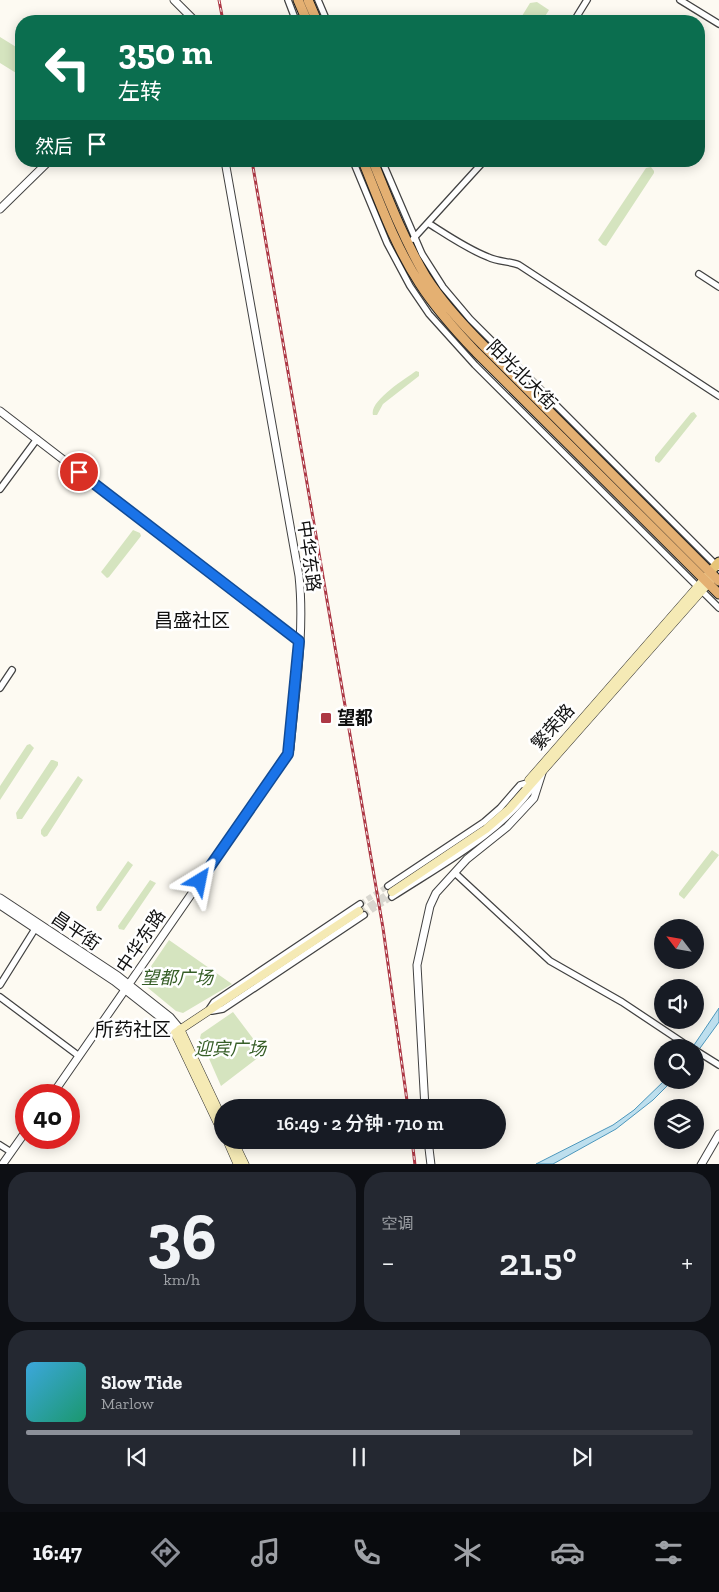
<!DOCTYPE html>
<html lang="zh">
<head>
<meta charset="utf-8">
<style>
  body { margin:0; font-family:"Zilla Slab","Noto Sans SC",serif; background:#242831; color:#f1f3f6; height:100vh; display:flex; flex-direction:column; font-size:19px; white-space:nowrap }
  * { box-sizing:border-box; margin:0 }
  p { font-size:16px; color:#9ea1a6 }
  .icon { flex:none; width:28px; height:28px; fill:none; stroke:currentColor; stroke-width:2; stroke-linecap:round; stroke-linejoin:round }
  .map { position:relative; height:1164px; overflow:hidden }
  .side { display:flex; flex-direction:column; gap:8px; padding:8px; background:#0d0f14; flex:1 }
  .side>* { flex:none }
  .hud { position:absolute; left:15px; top:15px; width:690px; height:152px; border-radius:20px; box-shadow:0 2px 12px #0003; background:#0b6e4f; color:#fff; overflow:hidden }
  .needle { width:32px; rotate:301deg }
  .controls { position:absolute; left:654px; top:919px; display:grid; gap:10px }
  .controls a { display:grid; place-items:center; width:50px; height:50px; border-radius:50%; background:#171b24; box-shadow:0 2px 12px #0003; font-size:25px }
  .speed { position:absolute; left:15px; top:1084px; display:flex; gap:10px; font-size:25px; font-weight:700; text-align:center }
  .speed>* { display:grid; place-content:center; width:65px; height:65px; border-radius:50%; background:#171b24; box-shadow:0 2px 12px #0003; line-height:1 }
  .speed .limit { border:8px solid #d22; background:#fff; color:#111 }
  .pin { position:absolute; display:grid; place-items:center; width:42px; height:42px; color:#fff; margin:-21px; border:2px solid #fff; border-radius:50%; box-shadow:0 1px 5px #0007 }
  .me { position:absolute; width:55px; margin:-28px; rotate:35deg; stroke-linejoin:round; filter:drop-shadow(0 0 4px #0008) }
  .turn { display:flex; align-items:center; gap:18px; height:105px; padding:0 20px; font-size:22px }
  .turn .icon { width:65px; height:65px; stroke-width:2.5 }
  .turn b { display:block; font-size:35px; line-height:42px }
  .then { display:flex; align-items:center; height:48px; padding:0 20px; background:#0003; gap:10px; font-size:19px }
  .big { font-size:38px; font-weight:600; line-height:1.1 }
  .side .tile { flex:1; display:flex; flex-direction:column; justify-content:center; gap:8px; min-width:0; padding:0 18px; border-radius:20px; background:#242831 }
  .side .dial { align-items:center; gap:0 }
  .dial b { font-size:65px; line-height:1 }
  .song { display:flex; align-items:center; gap:15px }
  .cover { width:60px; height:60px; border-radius:8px; background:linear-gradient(135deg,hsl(200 70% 55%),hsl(160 70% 35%)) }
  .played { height:5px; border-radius:2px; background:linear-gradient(90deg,#8c9099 65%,#363941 65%) }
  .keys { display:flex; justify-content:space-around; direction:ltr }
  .heat { display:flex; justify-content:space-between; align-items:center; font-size:28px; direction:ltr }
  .side .tiles { flex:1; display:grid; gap:8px; grid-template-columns:1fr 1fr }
  .tile:last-child { grid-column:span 2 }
  .trip { position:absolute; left:214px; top:1099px; width:292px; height:50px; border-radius:25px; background:#171b24; box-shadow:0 2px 12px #0003; font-weight:600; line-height:50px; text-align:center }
  .tabs { display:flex; height:80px; justify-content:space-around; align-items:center; background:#090b0e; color:#9ea1a6 }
  .tabs .icon { width:35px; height:35px }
  .tabs .current { color:#8c9099 }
  .tabs b { font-size:22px; color:#f1f3f6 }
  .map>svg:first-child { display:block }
</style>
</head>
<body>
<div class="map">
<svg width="719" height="1165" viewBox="0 0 719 1165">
  <rect width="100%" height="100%" fill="#fdfaf2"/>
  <path fill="#d5e4bf" d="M537,2L549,10L542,21H529L522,16L530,3Z
    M0,37L21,50V76L0,63Z
    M651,167L654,171V173L606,246L603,245L598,240L646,168Z
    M416,371L419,372V376L383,404L377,415H373C369,401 405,379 416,371Z
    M694,412L697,416L661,461L659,463L655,461V457L691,413Z
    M133,530L140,533L141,536L109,577L107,578L101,572Z
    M30,744L34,748L0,800V786L27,745Z
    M51,760H53L58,762V765L22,819H17L16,813Z
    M78,776L83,780L47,836L44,837L41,834V830Z
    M712,850L719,855L684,899L679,895V893Z
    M128,861L133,865L101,911H97L96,907Z
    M150,880L156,883L124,930L119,929L118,926Z
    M169,940L232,984L183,1013L176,1011L142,983L143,978Z
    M233,1012L264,1053L221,1086L200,1038L201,1034Z"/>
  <path fill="#bddfee" stroke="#4d97bc" d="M719,1008V1022L695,1055V1048H692Z
    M665,1080H673L653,1100L616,1129L553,1164H536L613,1125L634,1110Z"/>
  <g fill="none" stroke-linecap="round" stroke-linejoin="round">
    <path stroke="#d9d7d0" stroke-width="5.5" stroke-dasharray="5.5 3" stroke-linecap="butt" d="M360,904L388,886
      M364,915L392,897"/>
    <path stroke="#d9d7d0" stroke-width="8" stroke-dasharray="8 4" stroke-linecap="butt" d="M359,914L392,892"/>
    <defs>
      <path id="minor" d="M288,0L296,21
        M318,0L327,21
        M680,0L719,24
        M574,21L587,0
        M353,161L387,243L410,286L429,314L475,365L719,608
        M382,161L422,254L443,287L470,319L718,567
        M428,223C447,235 467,249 488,257C498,262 509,261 519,265L719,396
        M413,239L484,161
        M699,274L719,287
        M0,489L37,439
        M0,688L12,670
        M455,873L550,961L622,1002L691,1048
        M388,886L484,822L500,808L520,785L527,783
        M392,897C441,865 506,831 537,781
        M0,985L35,929
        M0,997L79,1056
        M210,1008L214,1002L360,904
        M212,1011L223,1009L364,915
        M695,1050L719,1065
        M0,1145L11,1152"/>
      <path id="tertiary" d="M174,0L195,21
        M0,209L49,161
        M0,411L299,641
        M0,898L118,976L170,1017L180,1029
        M0,905L114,981L165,1021L175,1033
        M52,1095L283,762L290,749C295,693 305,632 299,576L225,161
        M425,1108L417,965L430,906L436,893L467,859L507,827L534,798L542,773
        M428,1140L431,1165
        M2,1165L26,1131
        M701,1165L719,1134"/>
      <path id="secondary" d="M529,780L707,576
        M392,892L486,829L509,809L712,579
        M180,1029L222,1118
        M222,1132L175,1033L359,911
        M227,1140L238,1165
        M233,1140L245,1165"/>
      <path id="primary" d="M710,572L719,562"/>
      <path id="trunk" d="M298,0L307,21
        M308,0L317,21
        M363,161C380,203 395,246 420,284C436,309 456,331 476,352L719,594
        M373,161C389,201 404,240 426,277C442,302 462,324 483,345L719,581"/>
    </defs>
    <use href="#minor" stroke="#424242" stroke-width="8"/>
    <use href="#tertiary" stroke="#424242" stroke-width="9"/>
    <use href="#secondary" stroke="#313131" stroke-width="9"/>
    <use href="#primary" stroke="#202020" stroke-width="11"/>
    <use href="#trunk" stroke="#202020" stroke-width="11"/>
    <use href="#minor" stroke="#fff" stroke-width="5.5"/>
    <use href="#tertiary" stroke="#fff" stroke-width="7"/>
    <use href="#secondary" stroke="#f5eab5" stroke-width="8"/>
    <use href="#primary" stroke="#e7c578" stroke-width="9"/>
    <use href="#trunk" stroke="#e4b072" stroke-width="9"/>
    <defs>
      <path id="rail" d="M219,0L223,21
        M252,161L383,928L408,1108
        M412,1140L415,1165"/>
    </defs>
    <use href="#rail" stroke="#ad3845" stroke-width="3"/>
    <use href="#rail" stroke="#fff" stroke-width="1" stroke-dasharray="4" stroke-linecap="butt"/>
  </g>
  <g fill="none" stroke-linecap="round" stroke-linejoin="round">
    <defs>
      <path id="route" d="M79,472L299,641L288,754L200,881"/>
    </defs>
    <use href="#route" stroke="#114b97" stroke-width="12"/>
    <use href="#route" stroke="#1a73e8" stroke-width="9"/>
  </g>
  <rect fill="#ad3845" stroke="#fff" stroke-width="2" x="320" y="712" width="12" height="12" rx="2.5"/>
  <g text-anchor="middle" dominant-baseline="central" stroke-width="5" stroke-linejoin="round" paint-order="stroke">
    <g font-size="18" fill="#0f0f0f" stroke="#fff">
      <text transform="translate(522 375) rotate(45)">阳光北大街</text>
      <text transform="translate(309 556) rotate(82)">中华东路</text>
      <text transform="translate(553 727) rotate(-49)">繁荣路</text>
      <text transform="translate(76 931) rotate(34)">昌平街</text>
      <text transform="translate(141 941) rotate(-56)">中华东路</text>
    </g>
    <g font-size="18" font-weight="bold" fill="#0f0f0f" stroke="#fff" text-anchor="start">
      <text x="337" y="718">望都</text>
    </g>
    <g font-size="18" font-style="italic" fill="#365e27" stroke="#fff">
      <text x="177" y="978">望都广场</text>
      <text x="230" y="1049">迎宾广场</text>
    </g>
    <g font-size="19" fill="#0f0f0f" stroke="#fff">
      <text x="192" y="620">昌盛社区</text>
      <text x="133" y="1029">所药社区</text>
    </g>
  </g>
</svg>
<div class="controls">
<a><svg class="needle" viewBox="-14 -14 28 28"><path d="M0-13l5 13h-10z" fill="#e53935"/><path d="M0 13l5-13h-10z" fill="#9ea1a6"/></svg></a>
<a><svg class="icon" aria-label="sound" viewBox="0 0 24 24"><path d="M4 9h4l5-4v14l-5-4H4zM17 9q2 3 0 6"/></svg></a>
<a><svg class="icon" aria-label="search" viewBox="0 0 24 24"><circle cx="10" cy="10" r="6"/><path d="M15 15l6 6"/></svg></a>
<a><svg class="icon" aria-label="layers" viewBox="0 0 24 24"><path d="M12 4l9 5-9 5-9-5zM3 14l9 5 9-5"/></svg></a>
</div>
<div class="speed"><div class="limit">40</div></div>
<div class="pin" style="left:79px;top:472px;background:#d93025"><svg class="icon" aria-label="arrive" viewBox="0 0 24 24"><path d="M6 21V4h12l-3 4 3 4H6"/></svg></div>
<svg class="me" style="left:200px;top:881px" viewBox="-20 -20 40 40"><path d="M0-17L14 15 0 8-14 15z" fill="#1a73e8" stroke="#fff" stroke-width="4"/></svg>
<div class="trip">16:49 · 2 分钟 · 710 m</div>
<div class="hud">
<div class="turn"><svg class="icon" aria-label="left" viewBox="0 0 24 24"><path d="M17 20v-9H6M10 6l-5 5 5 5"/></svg><div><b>350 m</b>左转</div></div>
<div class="then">然后<svg class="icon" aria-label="arrive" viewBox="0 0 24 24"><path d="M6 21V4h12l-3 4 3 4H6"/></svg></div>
</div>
</div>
<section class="side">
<div class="tiles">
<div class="tile dial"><b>36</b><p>km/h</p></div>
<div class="tile"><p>空调</p>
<div class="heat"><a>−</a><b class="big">21.5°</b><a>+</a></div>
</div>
<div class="tile">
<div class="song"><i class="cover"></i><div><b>Slow Tide</b><p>Marlow</p></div></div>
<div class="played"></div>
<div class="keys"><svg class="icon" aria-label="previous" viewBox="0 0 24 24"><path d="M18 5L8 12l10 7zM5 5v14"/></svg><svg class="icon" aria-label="pause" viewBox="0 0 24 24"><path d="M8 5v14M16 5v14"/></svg><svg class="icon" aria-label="next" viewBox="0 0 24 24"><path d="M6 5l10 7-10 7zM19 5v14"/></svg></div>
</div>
</div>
</section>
<nav class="tabs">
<b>16:47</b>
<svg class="icon current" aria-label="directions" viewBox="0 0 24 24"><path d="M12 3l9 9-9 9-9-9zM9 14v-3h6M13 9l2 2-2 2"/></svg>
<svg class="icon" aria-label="music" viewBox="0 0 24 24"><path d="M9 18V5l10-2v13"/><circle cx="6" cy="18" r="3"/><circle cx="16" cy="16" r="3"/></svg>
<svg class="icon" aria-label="phone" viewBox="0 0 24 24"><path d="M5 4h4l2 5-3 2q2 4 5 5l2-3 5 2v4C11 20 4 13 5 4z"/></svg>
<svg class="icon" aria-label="climate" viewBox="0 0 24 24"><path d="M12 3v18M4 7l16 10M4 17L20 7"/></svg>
<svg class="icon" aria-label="car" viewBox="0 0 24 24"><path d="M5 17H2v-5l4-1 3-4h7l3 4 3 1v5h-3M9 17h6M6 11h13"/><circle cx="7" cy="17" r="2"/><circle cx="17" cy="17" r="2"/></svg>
<svg class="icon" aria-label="filters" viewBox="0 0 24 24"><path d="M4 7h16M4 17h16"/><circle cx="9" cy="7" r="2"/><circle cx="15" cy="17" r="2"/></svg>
</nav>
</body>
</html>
